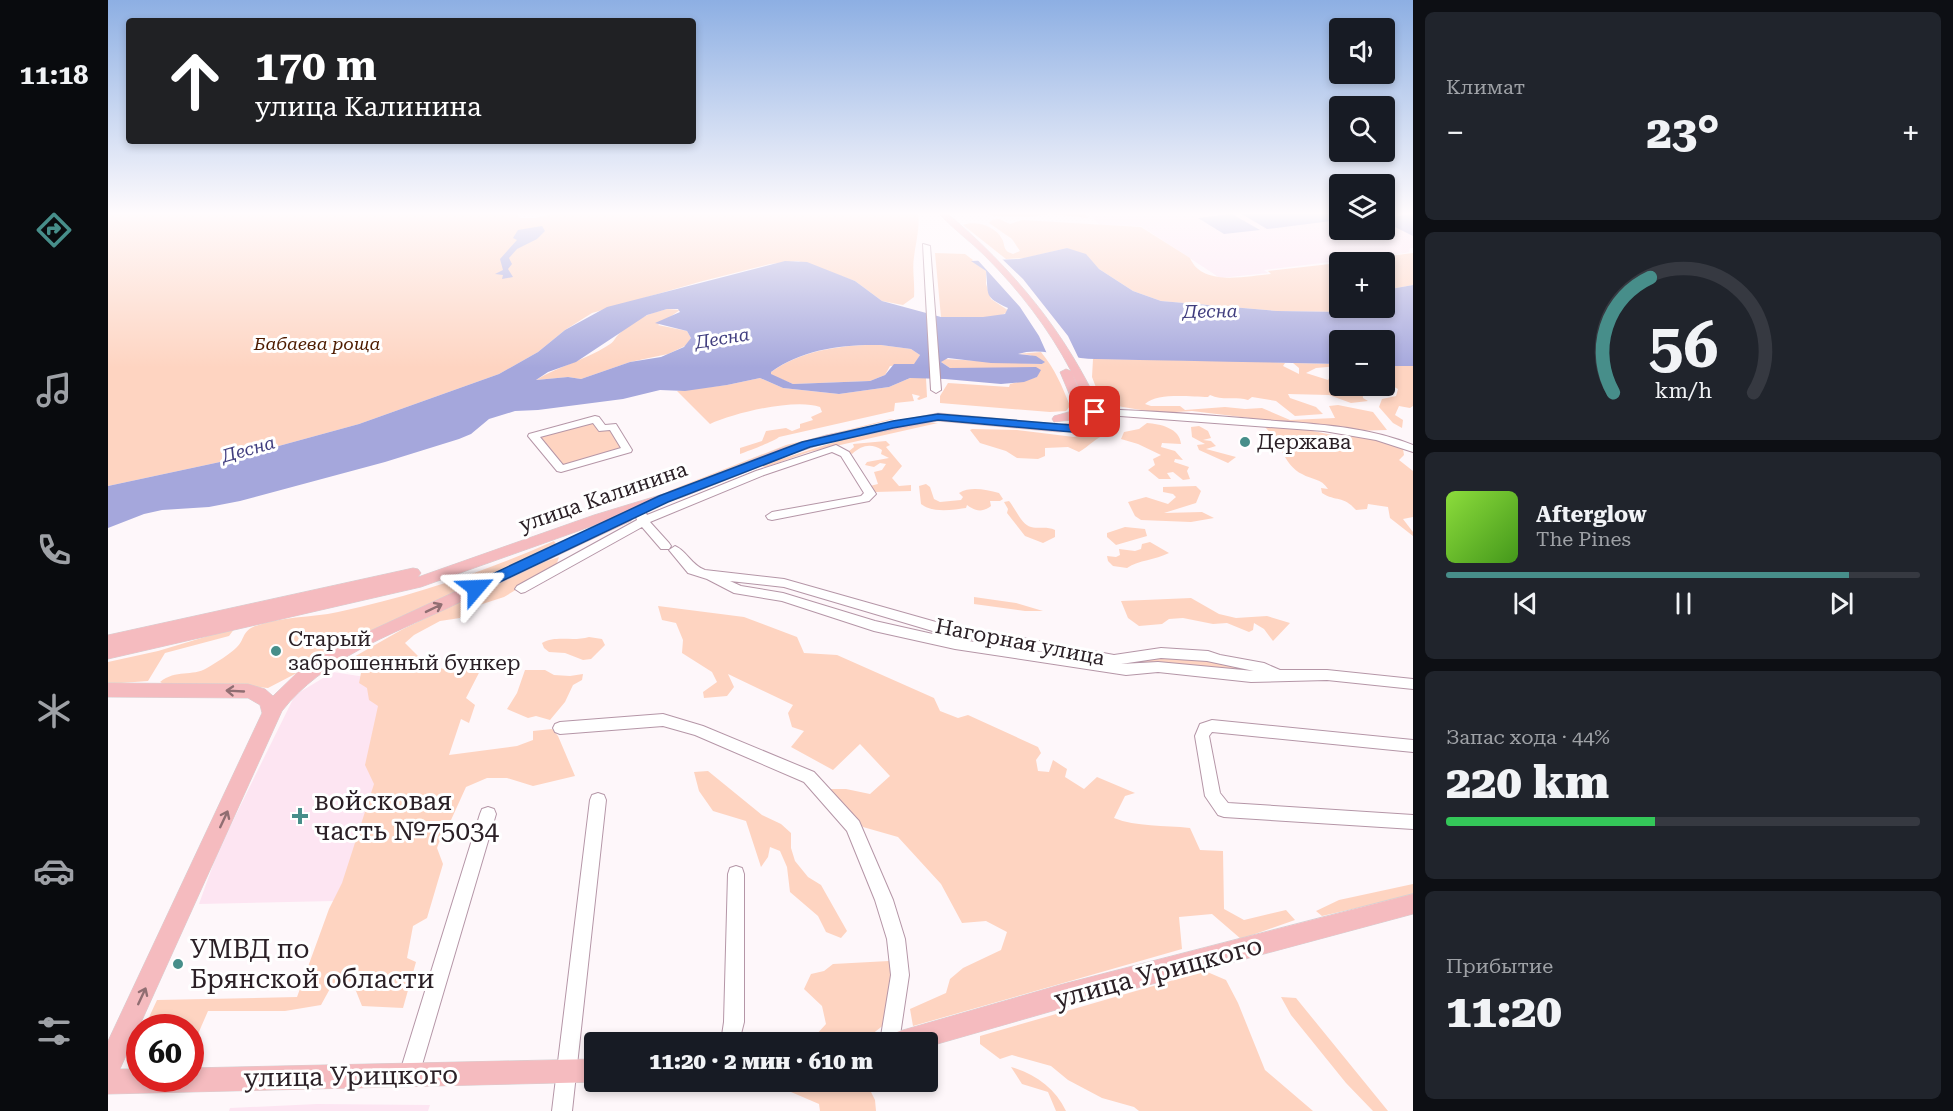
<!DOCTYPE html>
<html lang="ru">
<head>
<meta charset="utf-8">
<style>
  body { margin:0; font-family:"Roboto Serif",serif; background:#20242c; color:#f1f3f6; height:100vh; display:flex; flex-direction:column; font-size:22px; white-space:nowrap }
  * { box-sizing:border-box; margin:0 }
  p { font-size:20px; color:#9ea1a6 }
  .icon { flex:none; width:33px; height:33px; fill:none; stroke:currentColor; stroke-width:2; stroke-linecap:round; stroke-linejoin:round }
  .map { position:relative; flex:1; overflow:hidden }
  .sheet { display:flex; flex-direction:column; gap:12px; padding:12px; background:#0d0f14; width:540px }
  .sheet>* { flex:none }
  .hud { position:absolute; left:18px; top:18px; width:570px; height:126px; border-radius:6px; box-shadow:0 3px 9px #0003; background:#202124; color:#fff; overflow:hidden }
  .fabs { position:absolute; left:1221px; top:18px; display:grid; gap:12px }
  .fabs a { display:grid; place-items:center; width:66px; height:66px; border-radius:6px; background:#171b24; box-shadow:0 3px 9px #0003; font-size:30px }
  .speed { position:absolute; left:18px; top:1014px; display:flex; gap:12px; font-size:30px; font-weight:700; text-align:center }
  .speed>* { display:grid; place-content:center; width:78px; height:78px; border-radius:50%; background:#171b24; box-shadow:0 3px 9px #0003; line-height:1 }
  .speed .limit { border:9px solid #d22; background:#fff; color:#111 }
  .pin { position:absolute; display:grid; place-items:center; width:51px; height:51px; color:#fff; margin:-26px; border-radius:12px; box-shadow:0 3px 9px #0006 }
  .me { position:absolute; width:66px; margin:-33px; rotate:64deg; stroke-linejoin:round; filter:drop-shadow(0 0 4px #0008) }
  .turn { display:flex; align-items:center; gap:21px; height:126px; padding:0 30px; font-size:27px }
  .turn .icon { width:78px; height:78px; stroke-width:2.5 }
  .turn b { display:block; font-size:42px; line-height:51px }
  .big { font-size:45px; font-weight:800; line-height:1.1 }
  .sheet .widget { flex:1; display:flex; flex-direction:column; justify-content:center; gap:9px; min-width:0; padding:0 21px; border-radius:9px; background:#20242c }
  .sheet .dial { align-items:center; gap:0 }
  .dial svg { height:156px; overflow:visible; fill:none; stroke:#363941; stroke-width:7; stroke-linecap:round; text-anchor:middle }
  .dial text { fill:#f1f3f6; stroke:none }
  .song { display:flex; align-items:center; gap:18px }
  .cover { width:72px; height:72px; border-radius:9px; background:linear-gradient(135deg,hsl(90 70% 55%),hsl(100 70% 35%)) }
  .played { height:6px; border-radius:3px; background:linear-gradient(90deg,#478e8a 85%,#363941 85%) }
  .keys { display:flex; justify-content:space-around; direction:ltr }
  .heat { display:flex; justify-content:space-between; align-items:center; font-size:33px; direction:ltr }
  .charge { height:9px; border-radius:4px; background:linear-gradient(90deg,#34c759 44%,#363941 0) }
  .trip { position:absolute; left:476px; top:1032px; width:354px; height:60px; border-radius:6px; background:#171b24; box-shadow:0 3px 9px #0003; font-weight:800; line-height:60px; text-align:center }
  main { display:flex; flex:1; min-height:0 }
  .tab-bar { display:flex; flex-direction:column; width:108px; justify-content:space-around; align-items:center; background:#090b0e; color:#9ea1a6 }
  .tab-bar .icon { width:42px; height:42px }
  .tab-bar .selected { color:#478e8a }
  .tab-bar b { font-size:27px; color:#f1f3f6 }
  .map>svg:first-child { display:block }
</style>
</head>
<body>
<main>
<nav class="tab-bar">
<b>11:18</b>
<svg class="icon selected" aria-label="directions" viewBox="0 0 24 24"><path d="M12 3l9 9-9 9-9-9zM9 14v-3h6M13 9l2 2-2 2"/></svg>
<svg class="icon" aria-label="music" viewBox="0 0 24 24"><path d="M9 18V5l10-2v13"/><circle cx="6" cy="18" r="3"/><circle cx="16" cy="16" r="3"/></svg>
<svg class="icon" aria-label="phone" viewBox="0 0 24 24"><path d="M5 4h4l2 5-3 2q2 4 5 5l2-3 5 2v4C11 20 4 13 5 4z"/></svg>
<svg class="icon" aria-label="climate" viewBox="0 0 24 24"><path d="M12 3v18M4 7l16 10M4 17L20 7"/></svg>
<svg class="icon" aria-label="car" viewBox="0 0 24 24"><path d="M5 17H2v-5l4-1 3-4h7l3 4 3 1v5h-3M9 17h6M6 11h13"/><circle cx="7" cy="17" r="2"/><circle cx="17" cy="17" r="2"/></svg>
<svg class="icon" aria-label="filters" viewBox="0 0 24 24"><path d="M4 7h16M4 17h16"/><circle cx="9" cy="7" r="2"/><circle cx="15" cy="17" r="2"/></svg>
</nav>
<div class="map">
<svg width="1305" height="1111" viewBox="0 0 1305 1111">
  <rect width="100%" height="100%" fill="#fef7fa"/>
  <path fill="#fde5f2" d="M978,212H1231L1232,230H1276L1277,212H1305V248H1302L1301,252L1297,253L1156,270L1160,273L1112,278L1033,226L992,225Z
    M225,672L283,681L268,781L238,876L226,901L91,904L110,851L187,695Z
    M209,1104L322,1105L320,1111H121L122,1108Z"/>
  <path fill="#fed4c1" d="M0,212H408L412,218H427L451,212H810C812,228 808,241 806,257C804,269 807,284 806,297L795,305L774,301L747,281L690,261L662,264L591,282L484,313L457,330L430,352L391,374L251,424L112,462L0,486Z
    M882,212H975L981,218L941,214L922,217L885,216L880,215Z
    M891,219L902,224L914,220L1033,227L1082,258C1094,287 1139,276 1163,274L1160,271L1231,263L1232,308L1242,310L1236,312L1169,311L1053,301L1025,291L991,269L982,260L959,248L917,258L898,259L855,225C867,220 888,226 894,239C897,244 895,248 900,252L905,254L912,251L904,239L881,223L884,220Z
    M827,253L857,254L865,260L864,261L878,271V284L883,299L901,311C887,322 850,318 833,317Z
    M1305,253V285L1277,290L1276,262H1234Z
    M559,309L572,310L550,325L579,331L583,338L579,345L560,354L522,362L473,379L460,377L428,380C451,366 477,360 499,346C508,341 505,339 513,332C525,320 542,313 559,309Z
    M773,345L803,349L812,355L807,364L782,366L777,375L762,381L685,384L663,375V372C693,350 737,344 773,345Z
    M933,352C947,369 954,386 962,406L958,411L942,412L832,403V396L840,383L901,387L902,384L929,377L932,369L842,368L833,362L835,359L934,364L936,362L922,355L909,354Z
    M985,359L1152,361L1177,363L1175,366L1191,374V368L1185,363L1228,364L1230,366L1208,368L1198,373L1220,380L1225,371H1231L1232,386H1254L1255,398L1260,401L1243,403L1221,395L1180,394L1182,398L1208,407L1215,414L1187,416L1168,401L1144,397L1140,400C1127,396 1114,401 1102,395L1100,397C1083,397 1050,392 1037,404L1043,406H1072L1077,410L1117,407L1137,409L1154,408L1182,420L1227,418L1221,406L1230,405L1265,412L1279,430L1247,431L1084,411L1051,413L1009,406L996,400L989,390L984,377Z
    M1277,366H1305V406L1302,408L1291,406L1287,415L1295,420L1294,428L1285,423L1271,407L1274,399L1288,396L1290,389L1277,382Z
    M652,378L675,388L731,394L781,387L802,378H818L819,397L811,400L809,399L812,396L804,394L806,401L787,403L786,411L671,437C665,442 642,450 632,454V448L654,441L658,431L678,428L684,431L692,428V424L705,420L703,417L714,412L712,407C687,398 626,413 602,424L569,391L619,385Z
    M487,419L495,429L504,426L519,449L453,469L425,436Z
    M783,419H786L696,442L569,490L558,492L678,445Z
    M817,423H830L701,452L658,467L651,466L746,436Z
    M1039,423C1052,424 1072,428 1073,444L1054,443L1053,447L1067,451L1075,460L1067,459L1066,462L1081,467L1079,471L1082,479L1075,480L1065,472L1059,473L1063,479H1051L1040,470L1047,465L1045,459L1053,455L1030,444L1013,439L1016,432L1031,429Z
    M1091,426L1100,431L1103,438L1095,440L1103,441L1108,446L1098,449L1128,457L1120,463L1091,450L1089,445L1097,444L1084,437L1083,427Z
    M1157,427L1195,429L1239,438L1244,436L1279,442L1295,449L1296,455L1291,460L1305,471V517L1295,519L1305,532V536L1282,518L1280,507L1260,504L1259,509L1248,510C1235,495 1228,502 1214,493L1213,488L1220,489C1213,478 1204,480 1194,474C1186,471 1177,459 1174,451L1175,446Z
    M864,429L909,430L966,437L988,431L996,435C987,439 981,446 971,452L960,447L937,448V456L930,459L909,458L898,451L872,443L862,430Z
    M778,441L782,445L778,447L794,466L784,478L791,486L803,485V491L767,492L762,486L770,484L766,472L774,470L778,464L772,463L766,467L757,465L759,462L781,458L773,454L774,450C763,443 754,445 744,454L740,452L746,447L745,444Z
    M818,484L822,487L826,499L832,502L853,500L855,497L851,493C863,486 878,490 891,493L895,499L892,501H882L883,506C874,513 867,511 859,505L858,508C844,510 824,513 813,504L811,486Z
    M1088,486L1093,491L1088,503L1056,513L1094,512L1106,518L1083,522L1033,520L1027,516L1020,502L1038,497L1060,504L1068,497L1065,494L1055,492V487Z
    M901,501C907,508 914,525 923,527C932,529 939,526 947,530V537L935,543L917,536L899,513L900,509L896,502Z
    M1017,527L1037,529L1039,536L1008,545L999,537V533Z
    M446,541L448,544L316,607L160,688L139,686L58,685L52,682C68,669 84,677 99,668C109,662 121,655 129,647C136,641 134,632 145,627C172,616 203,618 230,612C305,596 376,572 446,541Z
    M1042,542L1061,553C1047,560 1031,560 1019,568L1005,566L1000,561L999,556L1008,557L1012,555L1011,549L1027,551L1033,549L1034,544Z
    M451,557L448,566L396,597L356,610L352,618L332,621L306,635L297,643L317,663L348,673L364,666L375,665L358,698L367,705L361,723L353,719L341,755L409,746L425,740V731L444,729L450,736L467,776L425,786L399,778H379L358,787L343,820L338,824L329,848L335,864L319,918L305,926L299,958L308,962L295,1008L254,1006L244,981L224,985L213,1005L177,1011H100L83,1050L82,1028H36L49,1000L189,997L221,909L234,883L266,784L257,765L270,706L261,700L259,688L251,683L254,668L244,658L295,629L433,563Z
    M866,597L908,603L935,611H917L866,604Z
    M1083,598L1111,614L1128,618L1159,616L1182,623L1165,641L1156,629L1146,623L1145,630L1141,632L1119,623L1105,624L1075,618L1061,619L1054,624L1031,626L1020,618L1013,601Z
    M550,606L636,617L689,637L696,653L729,655L826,698L832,711L850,718L860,715L930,747L933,753L928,760L930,771L941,772L945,760L959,769L957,777L976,789L989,777L1027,793L1017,796L1006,818C1028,827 1056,825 1082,828L1092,850L1115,851L1116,909L1136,920L1178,910L1187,920L1133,939L1104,914L1071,917L1074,949L805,1026L802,1009L838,993L842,979L855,968L893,950L899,932L878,921L854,923L833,884L790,837L755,827L737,811L722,789H738L762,794L782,776L752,744L725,770L683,747L696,731L684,727L680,713L685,705L620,674L626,687L619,696L596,698L595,692L609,682L604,672L574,653L575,640L568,623L554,620Z
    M127,628L121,636L57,653L40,681L0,684V662L50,651Z
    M481,637L494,639L497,645L483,659L475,660L457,653L441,652L436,648L434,643C448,635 465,642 481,637Z
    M1068,657L1111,662L1140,670L1136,672L1021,667L986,659Z
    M417,670H437L446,675L462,676L475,674L474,680L465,685L457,702L442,720L428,716L420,718L399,709L409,693Z
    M600,771L654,815L673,824L683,833V848L687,861L700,877L713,885L739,931L733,938L718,932L710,916L682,892L679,867L672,851L662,847L660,857L653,867L638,821L605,811L591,791L586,772Z
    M1305,884V895L1214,916L1208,911L1231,900Z
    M781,961L786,969L777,1024L763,1035L736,1042H637L707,1036L718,1024L714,1006L696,989L703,974L716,971L725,964Z
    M1097,971L1118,980L1130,1003L1157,1070L1205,1111H1031L1026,1107L994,1098L960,1080L943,1066L904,1055L892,1059L872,1044V1036Z
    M1173,997L1188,998L1280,1111H1265L1238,1083L1183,1015Z
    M903,1067C927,1074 947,1088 958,1111H948L940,1092L914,1084Z
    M692,1082H758L767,1100L768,1111H712L711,1104L676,1089Z"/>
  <path fill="#a5a7dc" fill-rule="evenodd" d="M1142,212H1226L1231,215V220L1159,229L1132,213Z
    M1124,214L1152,230L1116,234L1090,218Z
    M1305,214V236L1277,222V218Z
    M434,226L437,231L429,239L409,249L401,258L404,264L400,269L405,277L394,279L395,275L387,274L395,270L392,259L409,240L405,238L410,230Z
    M959,248L978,254L991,269L1025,291L1053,301L1169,311L1236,312L1242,310L1240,308H1276L1277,290L1305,285V366H1277L1276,340H1232L1231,364C1150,362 1069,361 987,359C963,359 933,346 910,354L928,356L937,362L934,364L883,363L840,358L833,362L842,368L928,367L933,370L929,377L916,382L893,384L837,379L802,378L781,387L731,394L675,388L652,378L619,385L577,391L552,390L515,399L430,410L407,411L381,419L363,434L351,439L277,462L132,501L101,507L54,510L36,514L0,528V486L112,462L251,424L391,374L430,352L457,330L499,307L677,261L699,262L747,281L774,301L833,317H875L897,314L900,308C875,296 881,296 878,271L863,261L911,259ZM559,309H570L572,312L547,323L579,331L583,338L576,347L553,357L522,362L473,379L460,377L428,380L440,372L468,362L539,315ZM773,345L803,349L812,355L806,364H786L777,375L762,381L685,384L663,374V372C694,349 736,344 773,345Z"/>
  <path fill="#fef7fa" d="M866,256H891L915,279L960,336L972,361L940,356L931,336L912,307Z"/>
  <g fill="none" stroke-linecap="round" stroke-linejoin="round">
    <defs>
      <path id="minor" d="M815,244L822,246L833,390L828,393L823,390Z
        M988,409C1044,411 1101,415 1157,420C1207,424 1258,426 1305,445V452L1268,440L1216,431L985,414L983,412Z
        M487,416L491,417L497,425L508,424L524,450L523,452L453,472L449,471L420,436L421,434ZM485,423L491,431L502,430L513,448L455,465L432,437Z
        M728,445L741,452L768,494L761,501L664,520L660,519L658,516L664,512L753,496L756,493L733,456L724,452L656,475L542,522L561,543L563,546L561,549H553L534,527L417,592L413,593L407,589L409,586L529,520L526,512L528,509H536L539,515L648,471Z
        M567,546C579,551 583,565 597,570L676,579L828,622L1006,655L1053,648L1100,651L1112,655L1156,663L1172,670H1219L1305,679V689L1219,680L1143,682L1050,672L1018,675L847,649L766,631L674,601L626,593L599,579L580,573L561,550ZM622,581L676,587L828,632L947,654L847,639L767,621L675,593L633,586ZM1053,658L1099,661L1146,671L1050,662L1013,664Z
        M555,714L595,726L706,772L751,821L785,900L797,939L801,975L791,1042H772L783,975L779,939L767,900L739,831L696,782L587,735L555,726L452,734L447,732L445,728L447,724L452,722Z
        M1104,720L1305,740V752L1104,732L1101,736L1112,793L1120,803L1305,815V829L1116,817L1110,815L1097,796L1087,736L1092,724Z
        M490,793L496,795L498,800L464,1111H444L482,800L484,795Z
        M380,807L386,809L388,814L311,1075L308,1082L301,1085L294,1082L291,1075L372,814L374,809Z
        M628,866L634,868L636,874V1022L631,1042H613L616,1022L620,874L622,868Z"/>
      <path id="major" d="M829,212H838C905,269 958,332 994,412C984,428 969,432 951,432L830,421L721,442L681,455L575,497L520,514L525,518L523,521C462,549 401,579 340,608C282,635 215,659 174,711L12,1069H32V1078H82V1068L486,1059V1082H490L0,1094V1041L154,713L152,705L140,698L0,697V683L140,684L157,689L165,696L192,670L238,642L504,519L313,587L0,659V635L305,568L310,569L313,573L310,577L218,598L310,577L486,515L565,491L671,449L718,435L830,413L951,424C962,424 975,422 982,412L964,373L980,411L973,419L946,422L944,419L946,416L968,410L952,372L958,369L963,371C941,329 911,290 877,256C862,241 844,228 829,212Z
        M1305,894V914L955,1008L819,1047V1042H783L786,1033L795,1030L955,984Z"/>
    </defs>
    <use href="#minor" stroke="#b596a7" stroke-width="2"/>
    <use href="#major" stroke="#d5d2d4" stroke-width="1"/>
    <use href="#minor" fill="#fff" fill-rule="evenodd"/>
    <use href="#major" fill="#f5bbbf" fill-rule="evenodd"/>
  </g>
  <defs><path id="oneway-shaft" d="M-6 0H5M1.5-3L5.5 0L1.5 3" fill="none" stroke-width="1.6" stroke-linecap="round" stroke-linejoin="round" transform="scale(1.5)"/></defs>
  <g stroke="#906e72">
    <use href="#oneway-shaft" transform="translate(326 608) rotate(-26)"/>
    <use href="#oneway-shaft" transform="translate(127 691) rotate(-177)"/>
    <use href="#oneway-shaft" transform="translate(116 819) rotate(-65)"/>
    <use href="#oneway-shaft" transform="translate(34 996) rotate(-65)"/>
  </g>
  <linearGradient id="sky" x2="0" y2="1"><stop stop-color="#8dafe3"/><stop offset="0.58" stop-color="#fffbfd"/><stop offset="1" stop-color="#fffbfd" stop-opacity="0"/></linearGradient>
  <rect width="1305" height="368" fill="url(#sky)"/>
  <path fill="#1a73e8" stroke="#114b97" stroke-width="1.5" d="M987,409L993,412L987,423L964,432L830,420L785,428L702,447L560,502L373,591H363L361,588L363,584L551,496L694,442L785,421L830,414L963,425L979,418L983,410Z"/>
  <g fill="#478e8a" stroke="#fff" stroke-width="2">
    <circle cx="1137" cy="442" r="6"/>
    <circle cx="168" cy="651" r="6"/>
    <path d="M189 807h6v6h6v6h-6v6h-6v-6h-6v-6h6z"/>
    <circle cx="70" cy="964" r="6"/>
  </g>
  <g text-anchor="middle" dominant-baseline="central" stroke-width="6" stroke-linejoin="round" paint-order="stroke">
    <g font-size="18" font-style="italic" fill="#413e7f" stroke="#fff">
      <text transform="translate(1102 311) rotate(-1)">Десна</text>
      <text transform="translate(614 338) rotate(-9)">Десна</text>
      <text transform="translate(140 449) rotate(-16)">Десна</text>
    </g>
    <g font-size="18" font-style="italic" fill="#4e1c00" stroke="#fff">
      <text x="209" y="343">Бабаева роща</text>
    </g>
    <g font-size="21" fill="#2b2026" stroke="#fff" text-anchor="start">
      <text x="1149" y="442">Держава</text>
      <text x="180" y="639">Старый<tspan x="180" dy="24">заброшенный бункер</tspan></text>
    </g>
    <g font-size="21" fill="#2b2026" stroke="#fff">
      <text transform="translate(495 497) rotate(-19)">улица Калинина</text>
      <text transform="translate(912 642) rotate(11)">Нагорная улица</text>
    </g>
    <g font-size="26" fill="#2b2026" stroke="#fff" text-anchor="start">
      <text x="206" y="801">войсковая<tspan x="206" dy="30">часть №75034</tspan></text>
      <text x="82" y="949">УМВД по<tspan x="82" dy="30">Брянской области</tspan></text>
    </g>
    <g font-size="26" fill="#2b2026" stroke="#fff">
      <text transform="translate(1050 972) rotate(-15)">улица Урицкого</text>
      <text transform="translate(243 1076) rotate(-1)">улица Урицкого</text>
    </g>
  </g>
</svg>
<div class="fabs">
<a><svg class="icon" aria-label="sound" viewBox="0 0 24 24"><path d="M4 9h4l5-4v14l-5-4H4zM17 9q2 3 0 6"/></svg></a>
<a><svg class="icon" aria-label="search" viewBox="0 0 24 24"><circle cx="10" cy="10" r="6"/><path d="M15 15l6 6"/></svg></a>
<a><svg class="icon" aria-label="layers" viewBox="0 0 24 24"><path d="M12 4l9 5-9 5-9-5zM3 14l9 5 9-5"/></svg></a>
<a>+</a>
<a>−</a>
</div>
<div class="speed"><div class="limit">60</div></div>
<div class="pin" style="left:987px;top:412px;background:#d93025"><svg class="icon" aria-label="arrive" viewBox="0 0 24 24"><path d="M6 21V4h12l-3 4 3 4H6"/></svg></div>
<svg class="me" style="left:368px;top:588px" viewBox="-20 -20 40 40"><path d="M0-17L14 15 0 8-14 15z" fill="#1a73e8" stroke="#fff" stroke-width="4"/></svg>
<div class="trip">11:20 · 2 мин · 610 m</div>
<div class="hud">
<div class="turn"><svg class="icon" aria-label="ahead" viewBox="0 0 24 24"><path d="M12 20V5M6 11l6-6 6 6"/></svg><div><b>170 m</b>улица Калинина</div></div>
</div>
</div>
<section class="sheet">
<div class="widget"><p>Климат</p>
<div class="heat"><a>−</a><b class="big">23°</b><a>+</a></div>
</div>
<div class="widget dial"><svg viewBox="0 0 100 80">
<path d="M14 69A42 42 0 1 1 86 69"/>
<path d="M14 69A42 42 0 0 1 33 10" stroke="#478e8a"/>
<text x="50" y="56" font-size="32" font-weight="700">56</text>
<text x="50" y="72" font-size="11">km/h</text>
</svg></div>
<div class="widget">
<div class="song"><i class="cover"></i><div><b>Afterglow</b><p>The Pines</p></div></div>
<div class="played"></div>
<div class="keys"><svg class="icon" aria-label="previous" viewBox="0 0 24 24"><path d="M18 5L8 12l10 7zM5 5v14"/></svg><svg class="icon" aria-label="pause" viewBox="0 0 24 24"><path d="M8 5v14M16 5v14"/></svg><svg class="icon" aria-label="next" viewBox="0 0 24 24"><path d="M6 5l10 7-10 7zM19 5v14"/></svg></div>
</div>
<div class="widget"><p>Запас хода · 44%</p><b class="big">220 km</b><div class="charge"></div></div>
<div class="widget"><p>Прибытие</p><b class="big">11:20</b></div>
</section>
</main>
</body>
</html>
